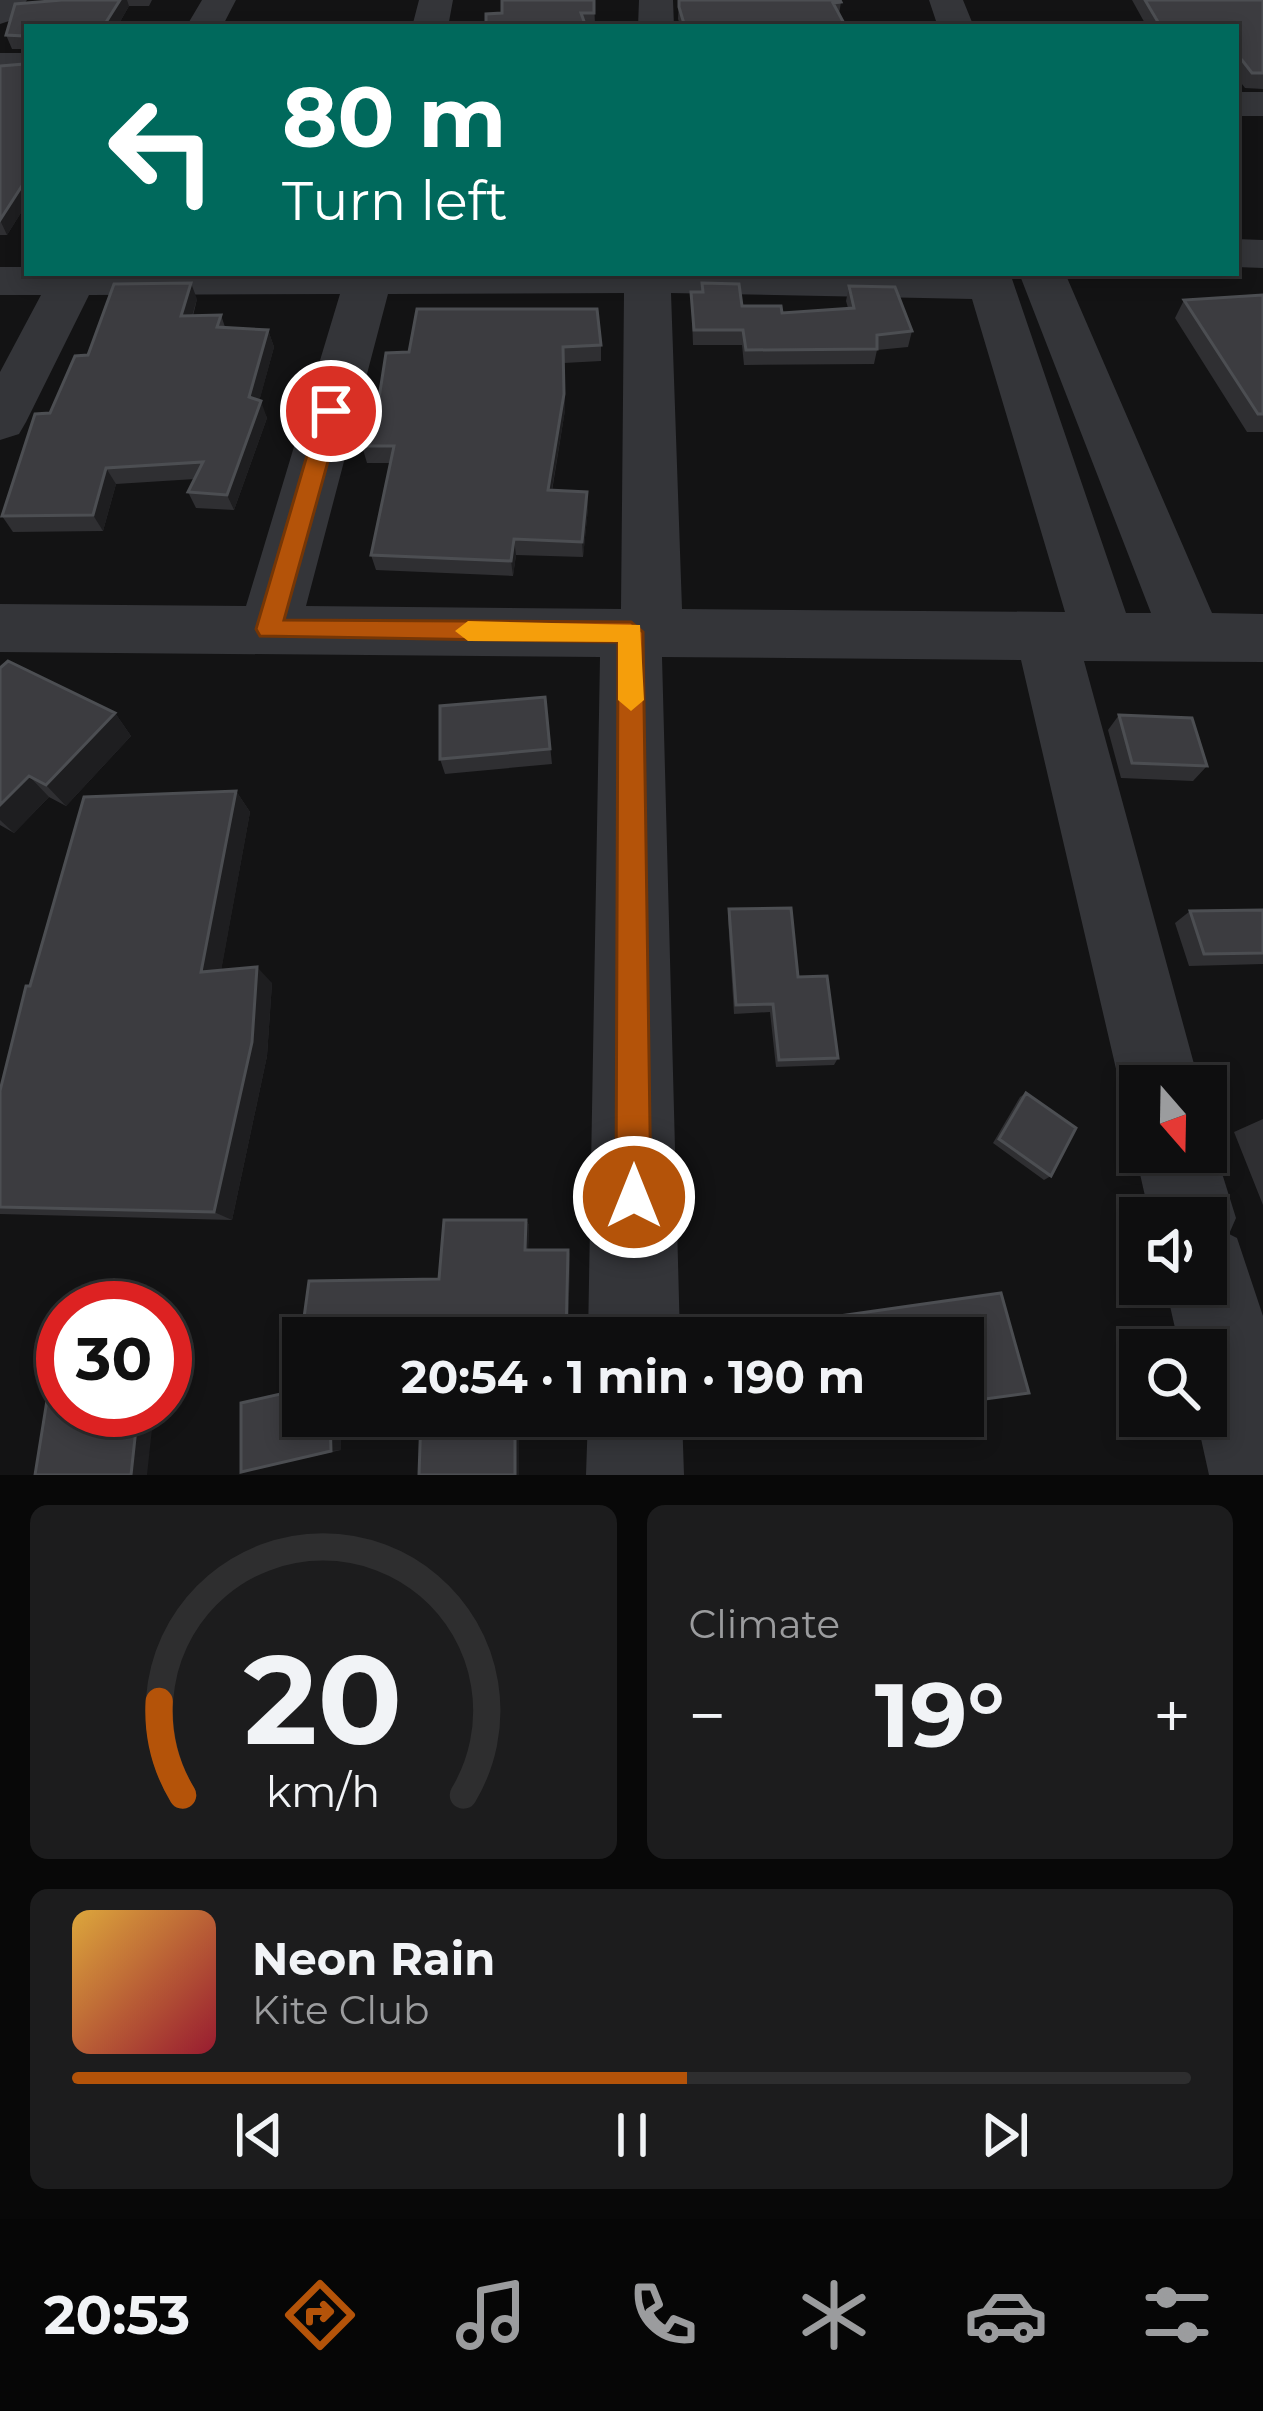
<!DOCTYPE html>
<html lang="en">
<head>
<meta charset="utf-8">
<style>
  body { margin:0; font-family:Montserrat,sans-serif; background:#1c1c1d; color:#f1f3f6; height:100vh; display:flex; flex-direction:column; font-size:45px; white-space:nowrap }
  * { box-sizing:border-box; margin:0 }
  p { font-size:39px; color:#9b9c9e }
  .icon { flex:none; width:66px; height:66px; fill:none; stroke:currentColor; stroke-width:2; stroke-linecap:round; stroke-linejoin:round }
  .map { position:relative; height:1475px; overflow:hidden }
  .panel { display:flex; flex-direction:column; gap:30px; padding:30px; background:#080808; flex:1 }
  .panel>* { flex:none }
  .top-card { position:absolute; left:24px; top:24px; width:1215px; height:252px; border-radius:0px; box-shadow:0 6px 18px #0003,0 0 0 3px #2e2e2f; background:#00695c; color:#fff; overflow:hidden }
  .needle { width:78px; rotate:160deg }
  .buttons { position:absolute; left:1119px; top:1065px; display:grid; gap:24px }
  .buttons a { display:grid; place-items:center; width:108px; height:108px; border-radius:0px; background:#0e0e0f; box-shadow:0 6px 18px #0003,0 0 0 3px #2e2e2f; font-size:60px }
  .speed { position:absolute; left:36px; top:1281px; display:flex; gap:24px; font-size:60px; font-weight:700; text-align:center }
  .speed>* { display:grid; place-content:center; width:156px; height:156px; border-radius:50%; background:#0e0e0f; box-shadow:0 6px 18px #0003,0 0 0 3px #2e2e2f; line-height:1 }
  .speed .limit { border:18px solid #d22; background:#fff; color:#111 }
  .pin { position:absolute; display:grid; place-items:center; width:102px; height:102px; color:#fff; margin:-51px; border:6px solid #fff; border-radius:50%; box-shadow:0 3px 12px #0007 }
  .me { position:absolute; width:132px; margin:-66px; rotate:0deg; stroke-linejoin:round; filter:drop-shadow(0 0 9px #0008) }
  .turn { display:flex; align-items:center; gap:42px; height:252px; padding:0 60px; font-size:54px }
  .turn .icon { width:156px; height:156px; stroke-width:2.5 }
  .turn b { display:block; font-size:84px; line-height:102px }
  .big { font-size:90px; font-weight:700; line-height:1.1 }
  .panel .card { flex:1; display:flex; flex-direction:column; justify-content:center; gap:18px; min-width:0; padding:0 42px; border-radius:18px; background:#1c1c1d }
  .panel .dial { align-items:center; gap:0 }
  .dial svg { height:312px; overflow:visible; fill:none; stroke:#2e2e2f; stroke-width:7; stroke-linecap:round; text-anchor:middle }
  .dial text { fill:#f1f3f6; stroke:none }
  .song { display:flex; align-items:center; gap:36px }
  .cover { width:144px; height:144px; border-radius:18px; background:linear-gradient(135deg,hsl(40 70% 55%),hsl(350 70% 35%)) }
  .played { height:12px; border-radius:6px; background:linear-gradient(90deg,#b45309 55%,#2e2e2f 55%) }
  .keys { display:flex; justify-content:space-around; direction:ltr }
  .heat { display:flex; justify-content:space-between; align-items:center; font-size:66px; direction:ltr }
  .panel .tiles { flex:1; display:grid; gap:30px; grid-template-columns:1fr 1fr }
  .card:last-child { grid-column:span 2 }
  .trip { position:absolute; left:282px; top:1317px; width:702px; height:120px; border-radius:0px; background:#0e0e0f; box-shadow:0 6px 18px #0003,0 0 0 3px #2e2e2f; font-weight:700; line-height:120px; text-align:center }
  .dock { display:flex; height:192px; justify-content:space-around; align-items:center; background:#060606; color:#9b9c9e }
  .dock .icon { width:84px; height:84px }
  .dock .active { color:#b45309 }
  .dock b { font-size:54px; color:#f1f3f6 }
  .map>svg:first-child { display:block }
</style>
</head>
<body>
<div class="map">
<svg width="1263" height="1475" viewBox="0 0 1263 1475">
  <rect width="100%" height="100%" fill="#131314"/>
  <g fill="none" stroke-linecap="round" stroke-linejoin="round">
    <path fill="#343539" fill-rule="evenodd" d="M0,0H27L12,20L0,24Z
      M202,0H236L222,27H186Z
      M419,0H453L448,27H412Z
      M639,0H673L674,27H638Z
      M929,0H963L974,27H938Z
      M0,53H27V75H0Z
      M1236,92H1263V116H1236Z
      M1236,239L1263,240V268L1236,267Z
      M0,267H27V273H1010L1126,613H1151L1019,273H1065L1212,613L1263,614V662L1084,661L1200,1086H1140V1118L1131,1115L1120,1086L1021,660L662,657L680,1338H588L600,657L0,652V604L246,606L340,294L89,295L26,422L19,434L0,440V372L41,295H0ZM624,293L621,609L306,606L388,294ZM671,293L972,299L1065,612L682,609Z
      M1206,1122L1236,1218L1229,1234L1237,1238L1263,1316V1475H1209L1196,1416H1206V1350H1180L1165,1284H1206V1218H1150L1135,1152L1140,1140V1152H1206Z
      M588,1416H682L684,1475H586Z"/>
  </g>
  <path fill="#2f2f32" d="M62,0H152L149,6H129L117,27H27V203L7,235H0V66L24,64V49H12L6,35L15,4Z
    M594,0L595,25L502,13Z
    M679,0L841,2L839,14L846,27H681L678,19Z
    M1132,0H1263V89L1245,88L1236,76V27H1147Z
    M849,286L912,331L908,347L877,350L874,364L744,365L742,345H693L691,292L742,306L782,313L848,308L846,301Z
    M1263,295V432H1247L1175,318L1184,300Z
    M197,299L193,316L221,315L225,327L268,330L274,347L259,401L267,418L234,510L196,508L188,492L195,479L116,484L103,531L13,532L2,516L50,413L88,355Z
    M601,345V361L564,363L565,410L552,491L587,492L588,508L583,557L516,555L513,576L376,570L371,555L391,463H367L362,446L377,411L409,352Z
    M0,668L115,713L131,736L66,806L49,797L14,833L0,825Z
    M545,697L552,764L445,774L440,759Z
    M1119,715L1207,766L1193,781L1121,778L1108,730Z
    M236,791L250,812L221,970L272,983L267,1056L232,1220L0,1214V1091L30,986Z
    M729,909L798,977L838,1058L834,1065L776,1067L770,1012L734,1014L728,918Z
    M1263,910V964L1189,966L1175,923L1190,911Z
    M1026,1093L1051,1176L1044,1180L993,1143L1020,1097Z
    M1263,1119V1205L1234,1132Z
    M526,1220L529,1225L528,1250L570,1254L568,1338H424V1335L337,1334L341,1450L241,1472L294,1391L309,1281L439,1279Z
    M818,1319L963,1338H815L812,1321Z"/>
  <path fill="#1e1e20" d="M120,0H127L129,6L117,27H103Z
    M27,178V203L7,235L0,220Z
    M191,283L197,299L187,333L181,316Z
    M268,330L274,347L256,413L249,397Z
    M563,347L565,410L549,506L548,490Z
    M261,401L267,418L234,510L227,495Z
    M106,468L116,484L103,531L93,515Z
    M587,492L588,508L583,557L582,542Z
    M514,539L516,555L513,576L511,561Z
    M115,713L131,736L66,806L46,785Z
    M29,776L49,797L14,833L0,820V805Z
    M236,791L250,812L218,988L201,972Z
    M257,967L272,983L267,1056L232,1220L214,1212Z
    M526,1220L529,1225L528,1254L525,1250Z
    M568,1250L570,1254L568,1338H566Z
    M138,1410H154L147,1475H131Z
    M330,1416H340L341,1450L331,1451Z
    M515,1416H519V1475H515Z"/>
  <path fill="#3c3c40" stroke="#4c4e52" stroke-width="3" d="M62,0H120L103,27H27V178L0,220V66L24,64V36L6,35L15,4Z
    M502,0H594V13H581L586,27H486V14L502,13Z
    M679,0H840L841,2L833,3L846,27H685L679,7Z
    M1145,0H1263V73H1252L1242,60H1236V27H1161Z
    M191,283L181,316L221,315L217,327L268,330L249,397L261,401L227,495L188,492L203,462L106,468L93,515L2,516L35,414L50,413L75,356L88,355L114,284Z
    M702,283L739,284L742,306H781L782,313L854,308L849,286L895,287L912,331L877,335V349L746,350L743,330H694L691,292H703Z
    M1263,295V414H1258L1184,300Z
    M417,309H597L601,345L563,347L564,394L548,490L587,492L582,542L514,539L511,561L371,555L394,446H362L370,411H377L386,353L409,352Z
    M8,661L115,713L46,785L29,776L0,805V668Z
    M545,697L550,749L440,759V706Z
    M1119,715L1192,718L1207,766L1132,763Z
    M236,791L201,972L257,967L252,1042L214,1212L0,1207V1091L26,986H30L84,797Z
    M791,908L798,977L827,976L838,1058L779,1060L773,1004L736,1005L729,909Z
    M1263,910V953L1204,954L1190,911Z
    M1026,1093L1076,1128L1051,1176L999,1139Z
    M444,1220H526L525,1250H568L566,1338H424V1333L327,1332L328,1338H303V1416H330L331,1451L241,1472V1403L294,1391L309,1281L439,1279Z
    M1001,1293L1029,1393L963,1402V1338H822L818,1319Z
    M63,1392V1410H138L131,1475H35L48,1394Z
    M421,1416H515V1475H419Z
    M837,1416H870L838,1421Z"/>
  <path fill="#b45309" stroke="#753606" stroke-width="3" d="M331,404L342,411L284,620L631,622L643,632L651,1197L646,1209L634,1214L621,1209L616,1197L618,642L260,636L256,629L320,411Z"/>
  <path fill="#f59e0b" d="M468,621L640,625L644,700L631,711L618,700V642L468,641L455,631Z"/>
</svg>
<div class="buttons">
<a><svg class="needle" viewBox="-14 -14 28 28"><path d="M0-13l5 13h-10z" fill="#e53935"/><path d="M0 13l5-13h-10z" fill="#9b9c9e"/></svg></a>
<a><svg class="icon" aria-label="sound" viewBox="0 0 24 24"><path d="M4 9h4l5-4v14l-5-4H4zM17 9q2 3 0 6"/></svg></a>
<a><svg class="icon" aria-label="search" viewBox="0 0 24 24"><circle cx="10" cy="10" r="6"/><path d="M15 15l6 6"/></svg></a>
</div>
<div class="speed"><div class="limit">30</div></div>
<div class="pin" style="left:331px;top:411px;background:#d93025"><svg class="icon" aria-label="arrive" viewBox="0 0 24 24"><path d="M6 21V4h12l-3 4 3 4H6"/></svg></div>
<svg class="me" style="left:634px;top:1197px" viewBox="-20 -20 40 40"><circle r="17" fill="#b45309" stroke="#fff" stroke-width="3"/><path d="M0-11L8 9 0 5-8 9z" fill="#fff"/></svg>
<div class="trip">20:54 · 1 min · 190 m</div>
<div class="top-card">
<div class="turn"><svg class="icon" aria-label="left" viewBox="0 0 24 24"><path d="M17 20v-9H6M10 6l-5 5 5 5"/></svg><div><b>80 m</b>Turn left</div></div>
</div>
</div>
<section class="panel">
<div class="tiles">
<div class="card dial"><svg viewBox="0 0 100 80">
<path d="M14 69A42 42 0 1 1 86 69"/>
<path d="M14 69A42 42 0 0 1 8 45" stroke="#b45309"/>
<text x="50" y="56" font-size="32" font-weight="700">20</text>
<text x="50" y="72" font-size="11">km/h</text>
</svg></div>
<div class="card"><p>Climate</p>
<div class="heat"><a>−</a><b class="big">19°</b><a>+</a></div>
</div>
<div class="card">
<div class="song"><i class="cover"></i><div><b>Neon Rain</b><p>Kite Club</p></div></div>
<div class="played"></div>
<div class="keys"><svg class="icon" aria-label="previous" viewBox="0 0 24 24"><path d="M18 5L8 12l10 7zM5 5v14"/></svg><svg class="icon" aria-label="pause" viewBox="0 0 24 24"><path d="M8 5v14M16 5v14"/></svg><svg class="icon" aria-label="next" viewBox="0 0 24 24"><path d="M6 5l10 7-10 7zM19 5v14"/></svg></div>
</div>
</div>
</section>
<nav class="dock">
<b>20:53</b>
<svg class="icon active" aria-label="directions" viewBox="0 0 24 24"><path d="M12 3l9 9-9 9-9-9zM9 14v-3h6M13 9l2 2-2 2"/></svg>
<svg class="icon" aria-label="music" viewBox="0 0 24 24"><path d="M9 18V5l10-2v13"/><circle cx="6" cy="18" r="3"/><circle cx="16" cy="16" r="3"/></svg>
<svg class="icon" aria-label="phone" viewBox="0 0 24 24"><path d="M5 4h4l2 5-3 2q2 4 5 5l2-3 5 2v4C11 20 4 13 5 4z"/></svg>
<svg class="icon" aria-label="climate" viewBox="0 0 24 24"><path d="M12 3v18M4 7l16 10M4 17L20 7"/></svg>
<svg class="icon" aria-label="car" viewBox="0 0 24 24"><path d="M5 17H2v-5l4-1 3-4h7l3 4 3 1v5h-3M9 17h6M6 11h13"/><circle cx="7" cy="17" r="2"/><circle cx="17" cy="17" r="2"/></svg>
<svg class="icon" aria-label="filters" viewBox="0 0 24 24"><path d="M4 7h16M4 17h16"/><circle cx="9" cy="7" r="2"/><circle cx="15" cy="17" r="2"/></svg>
</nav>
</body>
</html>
